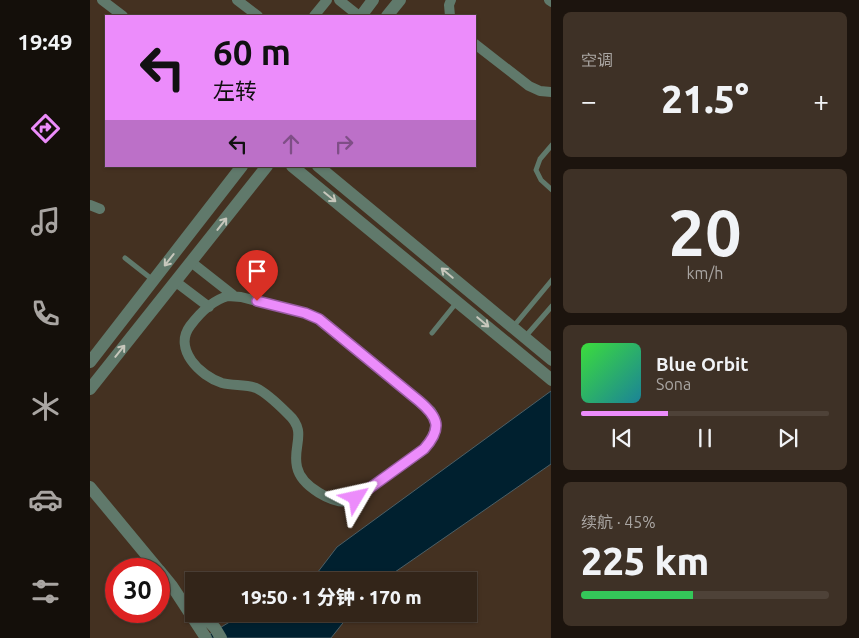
<!DOCTYPE html>
<html lang="zh">
<head>
<meta charset="utf-8">
<style>
  body { margin:0; font-family:Ubuntu,"Noto Sans SC",sans-serif; background:#3e3126; color:#f1f3f6; height:100vh; display:flex; flex-direction:column; font-size:19px; white-space:nowrap }
  * { box-sizing:border-box; margin:0 }
  p { font-size:16px; color:#a9a5a2 }
  .icon { flex:none; width:28px; height:28px; fill:none; stroke:currentColor; stroke-width:2; stroke-linecap:round; stroke-linejoin:round }
  .map { position:relative; flex:1; overflow:hidden }
  .side { display:flex; flex-direction:column; gap:12px; padding:12px; background:#1c140e; width:308px }
  .side>* { flex:none }
  .banner { position:absolute; left:15px; top:15px; width:371px; height:152px; border-radius:0px; box-shadow:0 1px 4px #0004,0 0 0 1px #4e4238; background:#ec8cfb; color:#111; overflow:hidden }
  .speed { position:absolute; left:15px; top:558px; display:flex; gap:10px; font-size:25px; font-weight:700; text-align:center }
  .speed>* { display:grid; place-content:center; width:65px; height:65px; border-radius:50%; background:#332519; box-shadow:0 1px 4px #0004,0 0 0 1px #4e4238; line-height:1 }
  .speed .limit { border:8px solid #d22; background:#fff; color:#111 }
  .pin { position:absolute; display:grid; place-items:center; width:42px; height:42px; color:#fff; margin:-51px -21px; border-radius:50% 50% 50% 0; rotate:-45deg; box-shadow:0 0 5px #0007 }
  .pin .icon { rotate:45deg }
  .me { position:absolute; width:55px; margin:-28px; rotate:54deg; stroke-linejoin:round; filter:drop-shadow(0 0 4px #0008) }
  .turn { display:flex; align-items:center; gap:18px; height:105px; padding:0 25px; font-size:22px }
  .turn .icon { width:65px; height:65px; stroke-width:2.5 }
  .turn b { display:block; font-size:35px; line-height:42px }
  .lanes { display:flex; align-items:center; height:48px; padding:0 25px; background:#0003; justify-content:center; gap:25px; direction:ltr }
  .lanes .off { opacity:.35 }
  .big { font-size:38px; font-weight:800; line-height:1.1 }
  .side .tile { flex:1; display:flex; flex-direction:column; justify-content:center; gap:8px; min-width:0; padding:0 18px; border-radius:8px; background:#3e3126 }
  .side .dial { align-items:center; gap:0 }
  .dial b { font-size:65px; line-height:1 }
  .song { display:flex; align-items:center; gap:15px }
  .cover { width:60px; height:60px; border-radius:8px; background:linear-gradient(135deg,hsl(120 70% 55%),hsl(190 70% 35%)) }
  .played { height:5px; border-radius:2px; background:linear-gradient(90deg,#ec8cfb 35%,#4e4238 35%) }
  .keys { display:flex; justify-content:space-around; direction:ltr }
  .heat { display:flex; justify-content:space-between; align-items:center; font-size:28px; direction:ltr }
  .charge { height:8px; border-radius:4px; background:linear-gradient(90deg,#34c759 45%,#4e4238 0) }
  .trip { position:absolute; left:95px; top:572px; width:292px; height:50px; border-radius:0px; background:#332519; box-shadow:0 1px 4px #0004,0 0 0 1px #4e4238; font-weight:800; line-height:50px; text-align:center }
  main { display:flex; flex:1; min-height:0 }
  .tabs { display:flex; flex-direction:column; width:90px; justify-content:space-around; align-items:center; background:#140f0a; color:#a9a5a2 }
  .tabs .icon { width:35px; height:35px }
  .tabs .on { color:#ec8cfb }
  .tabs b { font-size:22px; color:#f1f3f6 }
  .map>svg:first-child { display:block }
</style>
</head>
<body>
<main>
<nav class="tabs">
<b>19:49</b>
<svg class="icon on" aria-label="directions" viewBox="0 0 24 24"><path d="M12 3l9 9-9 9-9-9zM9 14v-3h6M13 9l2 2-2 2"/></svg>
<svg class="icon" aria-label="music" viewBox="0 0 24 24"><path d="M9 18V5l10-2v13"/><circle cx="6" cy="18" r="3"/><circle cx="16" cy="16" r="3"/></svg>
<svg class="icon" aria-label="phone" viewBox="0 0 24 24"><path d="M5 4h4l2 5-3 2q2 4 5 5l2-3 5 2v4C11 20 4 13 5 4z"/></svg>
<svg class="icon" aria-label="climate" viewBox="0 0 24 24"><path d="M12 3v18M4 7l16 10M4 17L20 7"/></svg>
<svg class="icon" aria-label="car" viewBox="0 0 24 24"><path d="M5 17H2v-5l4-1 3-4h7l3 4 3 1v5h-3M9 17h6M6 11h13"/><circle cx="7" cy="17" r="2"/><circle cx="17" cy="17" r="2"/></svg>
<svg class="icon" aria-label="filters" viewBox="0 0 24 24"><path d="M4 7h16M4 17h16"/><circle cx="9" cy="7" r="2"/><circle cx="15" cy="17" r="2"/></svg>
</nav>
<div class="map">
<svg width="462" height="638" viewBox="0 0 462 638">
  <rect width="100%" height="100%" fill="#443121"/>
  <path fill="#00202f" stroke="#4c5f66" d="M461,391V464L292,581H221L247,547Z
    M153,614H260L241,638H113Z"/>
  <g fill="none" stroke-linecap="round" stroke-linejoin="round">
    <path stroke="#60796b" stroke-width="5" d="M462,145L450,159L446,170L451,180L462,190
      M35,258L63,280
      M423,327L462,280
      M342,333L367,302
      M435,337L462,306"/>
    <path stroke="#60796b" stroke-width="10" d="M12,0L33,16
      M147,0L168,16
      M249,0L269,16
      M459,0L462,2
      M224,16L237,0
      M360,16L359,5L361,0
      M385,44L439,86L450,91L462,92
      M0,205L10,209
      M101,262L143,295
      M86,282L119,307
      M138,296L151,297L215,313L223,316L235,323L341,411C351,426 341,442 330,453L261,501C243,505 211,486 207,467C202,446 218,432 198,414C189,405 177,393 166,388C155,384 143,386 132,383C110,376 83,349 100,326C109,314 123,300 138,296Z"/>
    <path stroke="#60796b" stroke-width="12" d="M271,16L283,0
      M297,16L310,0
      M202,166L462,380
      M228,166L462,360
      M0,362L152,166
      M0,389L177,166
      M0,487L68,569
      M69,570L82,586L116,638
      M112,614L125,628L131,638"/>
  </g>
  <defs><path id="oneway-shaft" d="M-6 0H5M1.5-3L5.5 0L1.5 3" fill="none" stroke-width="1.6" stroke-linecap="round" stroke-linejoin="round" transform="scale(1.25)"/></defs>
  <g stroke="#c7c7bc">
    <use href="#oneway-shaft" transform="translate(240 197) rotate(39)"/>
    <use href="#oneway-shaft" transform="translate(132 224) rotate(-52)"/>
    <use href="#oneway-shaft" transform="translate(79 260) rotate(128)"/>
    <use href="#oneway-shaft" transform="translate(357 273) rotate(-140)"/>
    <use href="#oneway-shaft" transform="translate(393 322) rotate(40)"/>
    <use href="#oneway-shaft" transform="translate(30 351) rotate(-51)"/>
  </g>
  <g fill="none" stroke-linecap="round" stroke-linejoin="round">
    <defs>
      <path id="route" d="M167,301L215,313L229,319L329,401C348,417 353,428 334,449L266,498"/>
    </defs>
    <use href="#route" stroke="#995ba3" stroke-width="12"/>
    <use href="#route" stroke="#ec8cfb" stroke-width="9"/>
  </g>
</svg>
<div class="speed"><div class="limit">30</div></div>
<div class="pin" style="left:167px;top:301px;background:#d93025"><svg class="icon" aria-label="arrive" viewBox="0 0 24 24"><path d="M6 21V4h12l-3 4 3 4H6"/></svg></div>
<svg class="me" style="left:266px;top:498px" viewBox="-20 -20 40 40"><path d="M0-17L14 15 0 8-14 15z" fill="#ec8cfb" stroke="#fff" stroke-width="4"/></svg>
<div class="trip">19:50 · 1 分钟 · 170 m</div>
<div class="banner">
<div class="turn"><svg class="icon" aria-label="left" viewBox="0 0 24 24"><path d="M17 20v-9H6M10 6l-5 5 5 5"/></svg><div><b>60 m</b>左转</div></div>
<div class="lanes"><svg class="icon" aria-label="left" viewBox="0 0 24 24"><path d="M17 20v-9H6M10 6l-5 5 5 5"/></svg><svg class="icon off" aria-label="ahead" viewBox="0 0 24 24"><path d="M12 20V5M6 11l6-6 6 6"/></svg><svg class="icon off" aria-label="right" viewBox="0 0 24 24"><path d="M7 20v-9h11M14 6l5 5-5 5"/></svg></div>
</div>
</div>
<section class="side">
<div class="tile"><p>空调</p>
<div class="heat"><a>−</a><b class="big">21.5°</b><a>+</a></div>
</div>
<div class="tile dial"><b>20</b><p>km/h</p></div>
<div class="tile">
<div class="song"><i class="cover"></i><div><b>Blue Orbit</b><p>Sona</p></div></div>
<div class="played"></div>
<div class="keys"><svg class="icon" aria-label="previous" viewBox="0 0 24 24"><path d="M18 5L8 12l10 7zM5 5v14"/></svg><svg class="icon" aria-label="pause" viewBox="0 0 24 24"><path d="M8 5v14M16 5v14"/></svg><svg class="icon" aria-label="next" viewBox="0 0 24 24"><path d="M6 5l10 7-10 7zM19 5v14"/></svg></div>
</div>
<div class="tile"><p>续航 · 45%</p><b class="big">225 km</b><div class="charge"></div></div>
</section>
</main>
</body>
</html>
